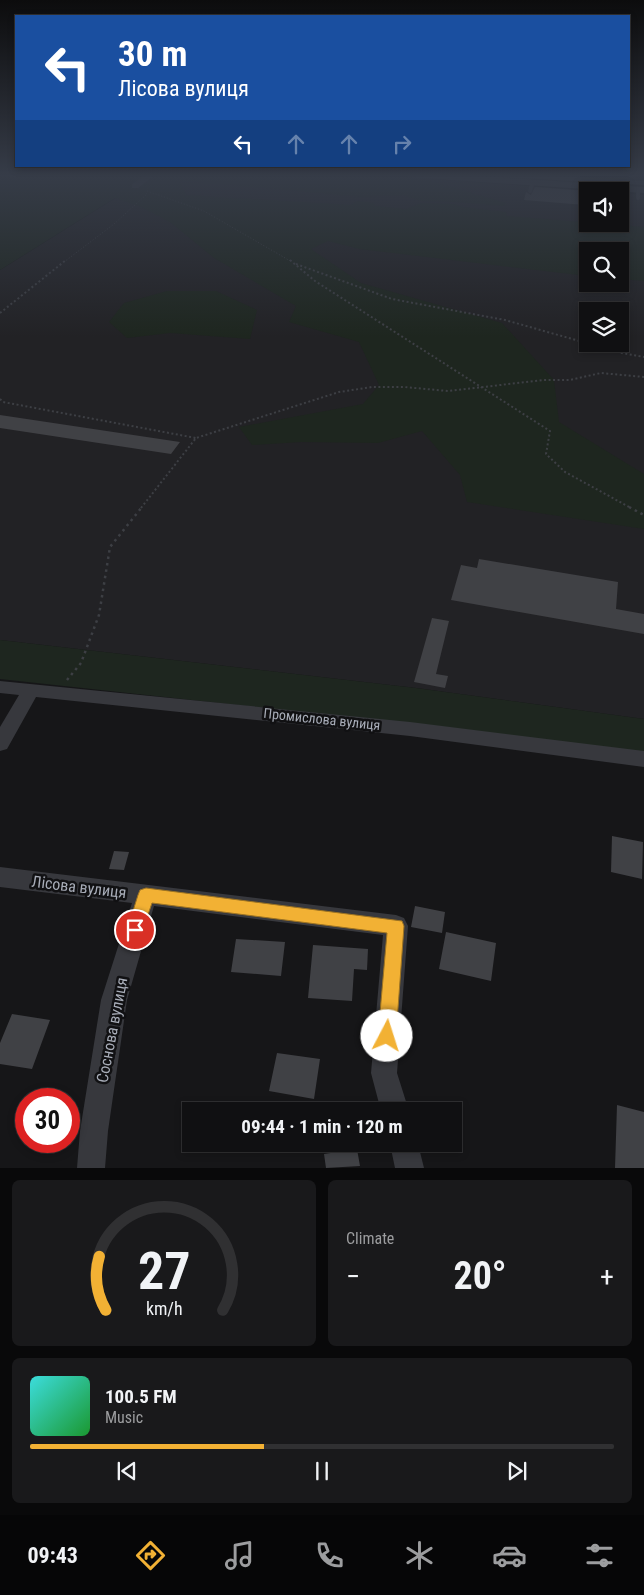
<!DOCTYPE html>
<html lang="en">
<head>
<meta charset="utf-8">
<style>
  body { margin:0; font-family:"Roboto Condensed",sans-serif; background:#19191b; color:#f1f3f6; height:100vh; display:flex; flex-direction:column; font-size:19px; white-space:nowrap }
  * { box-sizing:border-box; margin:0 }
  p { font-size:16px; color:#9c9d9f }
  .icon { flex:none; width:28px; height:28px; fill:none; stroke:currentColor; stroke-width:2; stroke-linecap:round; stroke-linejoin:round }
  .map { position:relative; height:1168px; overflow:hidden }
  .sheet { display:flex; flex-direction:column; gap:12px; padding:12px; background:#09090a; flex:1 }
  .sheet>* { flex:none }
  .guide { position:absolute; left:15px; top:15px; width:615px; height:152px; border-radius:0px; box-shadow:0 2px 8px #0003,0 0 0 1px #303032; background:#1a4fa0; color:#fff; overflow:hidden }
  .fabs { position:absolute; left:579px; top:182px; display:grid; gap:10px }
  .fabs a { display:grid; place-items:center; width:50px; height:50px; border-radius:0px; background:#101012; box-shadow:0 2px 8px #0003,0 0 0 1px #303032; font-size:25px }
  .speed { position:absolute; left:15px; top:1088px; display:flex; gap:10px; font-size:25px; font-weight:700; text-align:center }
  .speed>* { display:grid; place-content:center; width:65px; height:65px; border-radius:50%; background:#101012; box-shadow:0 2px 8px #0003,0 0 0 1px #303032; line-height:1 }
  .speed .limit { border:8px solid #d22; background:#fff; color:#111 }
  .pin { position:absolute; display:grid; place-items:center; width:42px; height:42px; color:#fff; margin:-21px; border:2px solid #fff; border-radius:50%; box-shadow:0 1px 5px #0007 }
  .me { position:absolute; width:55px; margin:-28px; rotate:5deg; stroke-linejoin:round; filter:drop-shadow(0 0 4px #0008) }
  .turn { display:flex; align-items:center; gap:18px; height:105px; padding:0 20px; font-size:22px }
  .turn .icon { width:65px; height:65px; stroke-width:2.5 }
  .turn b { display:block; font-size:35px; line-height:42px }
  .lanes { display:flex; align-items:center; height:48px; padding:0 20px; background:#0003; justify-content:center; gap:25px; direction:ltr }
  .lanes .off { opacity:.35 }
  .big { font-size:38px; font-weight:700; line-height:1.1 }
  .sheet .tile { flex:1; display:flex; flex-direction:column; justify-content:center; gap:8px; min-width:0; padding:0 18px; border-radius:8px; background:#19191b }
  .sheet .dial { align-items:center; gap:0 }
  .dial svg { height:130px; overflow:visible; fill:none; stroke:#303032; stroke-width:7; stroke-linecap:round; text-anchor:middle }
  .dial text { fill:#f1f3f6; stroke:none }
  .song { display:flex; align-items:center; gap:15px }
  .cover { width:60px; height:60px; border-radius:8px; background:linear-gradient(135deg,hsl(180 70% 55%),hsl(130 70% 35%)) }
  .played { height:5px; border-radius:2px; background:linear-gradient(90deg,#f2b134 40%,#303032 40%) }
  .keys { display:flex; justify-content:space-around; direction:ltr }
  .heat { display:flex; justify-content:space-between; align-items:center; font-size:28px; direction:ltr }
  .sheet .tiles { flex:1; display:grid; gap:12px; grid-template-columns:1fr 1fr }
  .tile:last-child { grid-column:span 2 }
  .trip { position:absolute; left:182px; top:1102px; width:280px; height:50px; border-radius:0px; background:#101012; box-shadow:0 2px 8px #0003,0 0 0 1px #303032; font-weight:700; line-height:50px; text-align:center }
  .tabs { display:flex; height:80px; justify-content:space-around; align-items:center; background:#060607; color:#9c9d9f }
  .tabs .icon { width:35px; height:35px }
  .tabs .on { color:#f2b134 }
  .tabs b { font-size:22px; color:#f1f3f6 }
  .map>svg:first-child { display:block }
</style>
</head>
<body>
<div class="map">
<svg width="644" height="1168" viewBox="0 0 644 1168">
  <rect width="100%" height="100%" fill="#161618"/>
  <path fill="#222225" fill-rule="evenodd" d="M154,174H362L596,191H588V224H620V193L644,195V719L416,688L0,640V270ZM588,251H620V284H588ZM588,311H620V344H588Z"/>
  <path fill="#1e261f" d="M0,174H154L132,188L138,189L159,174H346L427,180L506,203L504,206L456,202L421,201L403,195L361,197L179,180L186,195L351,205L357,201L374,203L375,206L407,209L420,203L453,204L463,207L506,212L507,216L644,227V281L620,279V251H588L587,276L359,249L328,241L311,249L361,283L502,323L554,380L559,422L644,474V529L467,502L460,475L422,431L378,443L301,442L252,445L239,427L363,404L379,385L359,342L289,322L296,306L214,258L170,222L139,206L115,198L0,270Z
    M167,291H216L257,310L250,339L170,333L127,338L109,322L124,303Z
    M0,640L416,688L644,719V752L412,724L0,679Z"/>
  <path fill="#404145" d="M535,187L587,191L585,205L524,200L526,192L531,195Z
    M0,415L180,442L171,454L0,428Z
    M479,559L618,582L616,609L644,614V634L451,600L461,565L477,568Z
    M432,618L449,621L436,674L448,676L445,688L414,682Z
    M612,836L643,842L642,879L611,872Z
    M114,851L129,852L124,870L109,869Z
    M415,906L445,912L442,933L411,927Z
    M446,932L496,943L491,981L439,969Z
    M236,939L285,942L281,976L231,972Z
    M313,945L368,949L367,970L354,969L352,1001L308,998Z
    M12,1014L50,1020L32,1069L0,1064V1043Z
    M277,1053L320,1059L314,1099L269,1091Z
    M617,1105L644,1112V1168H615Z
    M357,1149L360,1166L326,1168L324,1154Z"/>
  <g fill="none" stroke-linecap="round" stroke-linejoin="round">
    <path stroke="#3d3f44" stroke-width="1" stroke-dasharray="1 2" stroke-linecap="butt" d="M147,191L204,211L292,262
      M64,262L114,224L147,194L145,192"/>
    <path stroke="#3d3f44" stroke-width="2" stroke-dasharray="2 2.5" stroke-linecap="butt" d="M290,260L315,281L550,431L546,454L565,472L631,508
      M296,264L392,299L505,320L622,353L644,357
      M0,313L66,260
      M0,399L3,402L196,438
      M141,508L196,438L339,392L372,387H404L448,391L544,380H570L601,373L644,377"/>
    <path stroke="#3d3f44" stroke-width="2.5" stroke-dasharray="2.5 4" stroke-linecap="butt" d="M629,507L644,515
      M67,680L81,663L99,615L110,547L142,507"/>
    <path stroke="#37383d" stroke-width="4" d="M638,190V198
      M530,191L533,182"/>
    <path fill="#37383d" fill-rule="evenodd" d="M147,174H156L138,188H132V184Z
      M481,174H524L644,181V185L485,176Z
      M0,681L410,722L644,751V767L410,736L36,697L7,749L0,751V727L19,695L0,693Z
      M0,867L396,915L404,918L408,926L397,1073L409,1111H381L371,1073L383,935L154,906L127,1000L108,1131L105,1168H77L80,1131L101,1000L132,903L0,887Z
      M390,1144H418L424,1168H395Z"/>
    <path fill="#37383d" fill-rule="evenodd" d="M404,174H449L644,187V193L409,177Z"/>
  </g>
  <linearGradient id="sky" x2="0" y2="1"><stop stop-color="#0c0c0d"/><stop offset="0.52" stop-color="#363c48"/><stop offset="1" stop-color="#363c48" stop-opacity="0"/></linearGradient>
  <rect width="644" height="337" fill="url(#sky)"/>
  <path fill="#f2b134" stroke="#9d7322" d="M146,888L402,921L404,926L396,1036L393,1043L387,1045L381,1043L378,1036L387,933L152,903L141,935L135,938L129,935L127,930L138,895L140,890Z"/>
  <g text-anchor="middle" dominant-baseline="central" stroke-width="5" stroke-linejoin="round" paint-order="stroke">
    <g font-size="14" fill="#a8adb8" stroke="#111113">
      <text transform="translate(322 719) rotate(6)">Промислова вулиця</text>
    </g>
    <g font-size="16" fill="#a8adb8" stroke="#111113">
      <text transform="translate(79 887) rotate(7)">Лісова вулиця</text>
      <text transform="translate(112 1030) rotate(-79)">Соснова вулиця</text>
    </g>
  </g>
</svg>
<div class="fabs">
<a><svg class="icon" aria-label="sound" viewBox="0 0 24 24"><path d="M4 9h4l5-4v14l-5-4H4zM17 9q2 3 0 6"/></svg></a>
<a><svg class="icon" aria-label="search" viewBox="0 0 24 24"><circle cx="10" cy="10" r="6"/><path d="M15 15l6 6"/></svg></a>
<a><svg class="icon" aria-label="layers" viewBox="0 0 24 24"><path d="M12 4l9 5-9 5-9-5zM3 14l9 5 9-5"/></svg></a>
</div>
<div class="speed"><div class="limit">30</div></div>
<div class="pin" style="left:135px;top:930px;background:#d93025"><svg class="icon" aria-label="arrive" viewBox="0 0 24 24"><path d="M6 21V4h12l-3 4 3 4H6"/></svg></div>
<svg class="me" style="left:387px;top:1036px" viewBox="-20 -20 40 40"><circle r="19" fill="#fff"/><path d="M0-13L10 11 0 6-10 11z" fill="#f2b134"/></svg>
<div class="trip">09:44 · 1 min · 120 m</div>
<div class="guide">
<div class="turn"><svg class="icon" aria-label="left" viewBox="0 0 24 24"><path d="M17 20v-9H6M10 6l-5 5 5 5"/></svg><div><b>30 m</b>Лісова вулиця</div></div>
<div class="lanes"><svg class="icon" aria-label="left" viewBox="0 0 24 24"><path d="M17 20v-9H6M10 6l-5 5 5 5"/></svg><svg class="icon off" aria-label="ahead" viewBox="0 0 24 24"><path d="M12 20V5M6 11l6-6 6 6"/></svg><svg class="icon off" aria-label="ahead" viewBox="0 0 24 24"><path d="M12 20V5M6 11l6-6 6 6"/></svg><svg class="icon off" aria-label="right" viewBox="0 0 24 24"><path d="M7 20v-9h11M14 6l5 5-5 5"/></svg></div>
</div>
</div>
<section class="sheet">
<div class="tiles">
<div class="tile dial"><svg viewBox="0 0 100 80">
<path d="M14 69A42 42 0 1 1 86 69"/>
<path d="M14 69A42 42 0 0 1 10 36" stroke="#f2b134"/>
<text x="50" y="56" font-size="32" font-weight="700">27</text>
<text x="50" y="72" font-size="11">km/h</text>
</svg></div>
<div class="tile"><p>Climate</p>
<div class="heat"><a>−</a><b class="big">20°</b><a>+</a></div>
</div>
<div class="tile">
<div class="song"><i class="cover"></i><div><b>100.5 FM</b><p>Music</p></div></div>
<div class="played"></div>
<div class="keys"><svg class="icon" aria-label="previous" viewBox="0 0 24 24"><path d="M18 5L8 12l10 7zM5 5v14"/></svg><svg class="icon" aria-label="pause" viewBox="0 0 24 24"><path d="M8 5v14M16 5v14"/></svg><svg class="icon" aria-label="next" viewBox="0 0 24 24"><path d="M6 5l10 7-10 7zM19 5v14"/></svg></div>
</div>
</div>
</section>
<nav class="tabs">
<b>09:43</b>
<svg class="icon on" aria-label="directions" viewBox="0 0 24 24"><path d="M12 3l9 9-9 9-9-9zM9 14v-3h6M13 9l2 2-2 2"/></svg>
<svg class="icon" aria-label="music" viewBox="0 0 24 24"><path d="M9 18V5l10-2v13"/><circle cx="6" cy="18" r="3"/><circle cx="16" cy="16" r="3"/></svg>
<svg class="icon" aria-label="phone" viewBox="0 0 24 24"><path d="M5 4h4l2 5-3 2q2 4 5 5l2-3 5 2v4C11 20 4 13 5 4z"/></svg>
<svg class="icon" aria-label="climate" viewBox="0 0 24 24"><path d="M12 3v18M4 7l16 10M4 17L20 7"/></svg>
<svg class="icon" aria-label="car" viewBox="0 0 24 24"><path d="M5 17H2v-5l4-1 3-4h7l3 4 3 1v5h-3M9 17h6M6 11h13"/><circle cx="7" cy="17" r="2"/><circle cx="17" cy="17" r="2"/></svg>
<svg class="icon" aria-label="filters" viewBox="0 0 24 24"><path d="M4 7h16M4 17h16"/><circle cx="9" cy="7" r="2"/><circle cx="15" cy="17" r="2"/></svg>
</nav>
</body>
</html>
